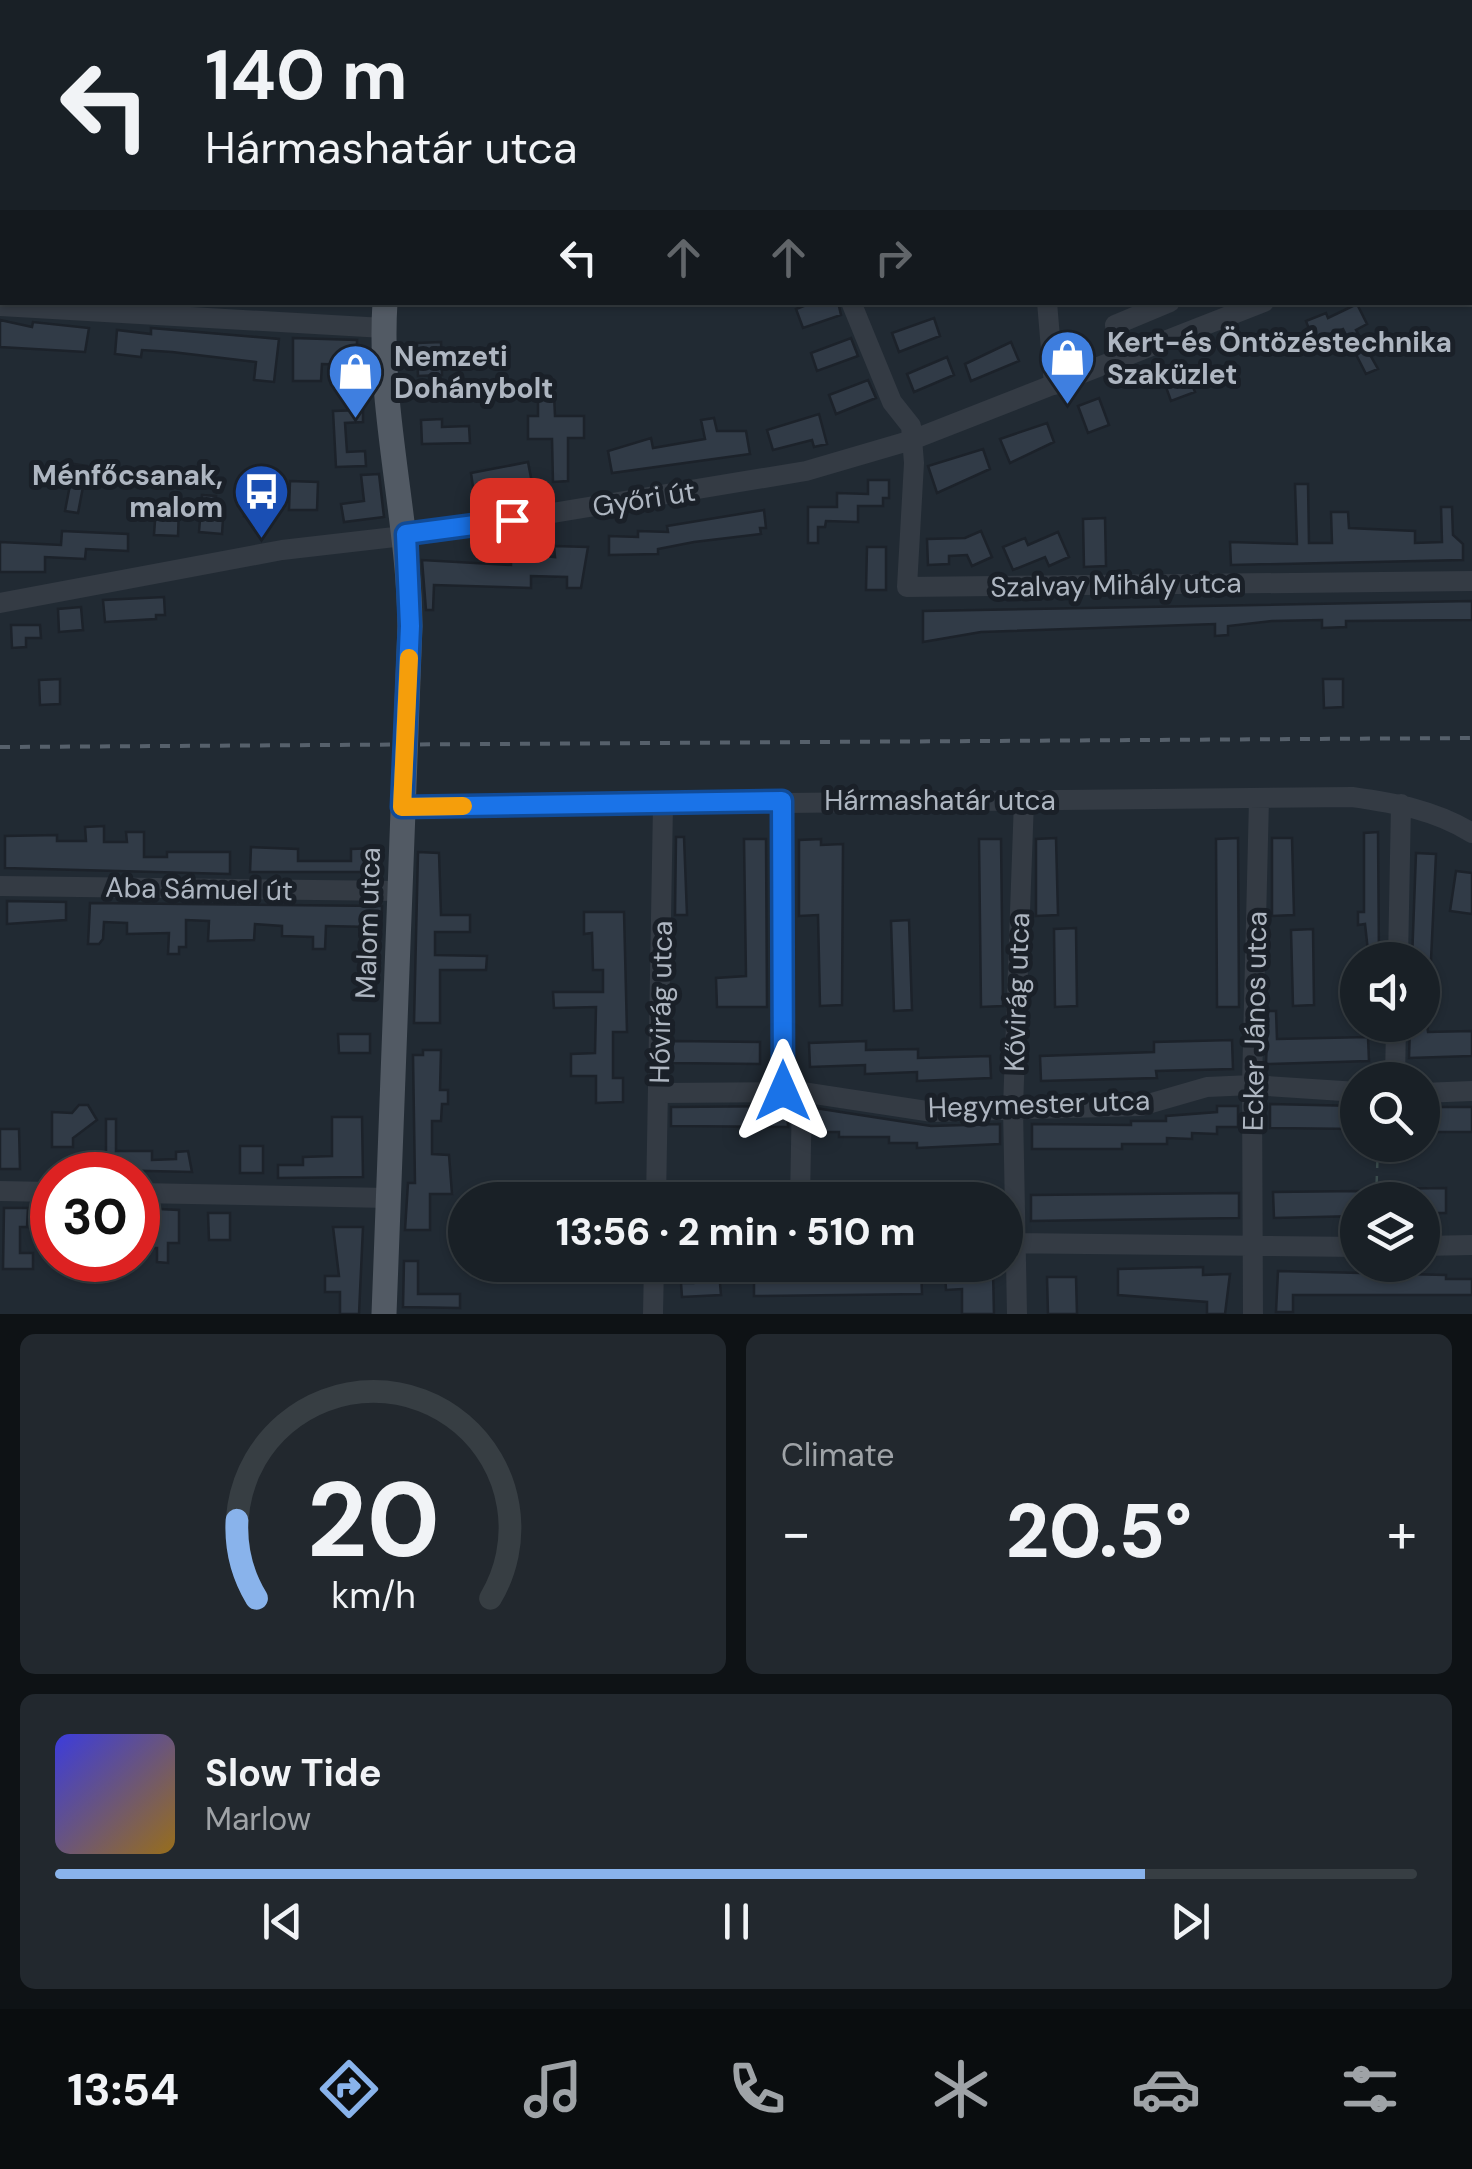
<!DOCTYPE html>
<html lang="en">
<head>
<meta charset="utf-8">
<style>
  body { margin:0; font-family:"DM Sans",sans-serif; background:#22282e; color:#f1f3f6; height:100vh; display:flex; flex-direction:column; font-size:38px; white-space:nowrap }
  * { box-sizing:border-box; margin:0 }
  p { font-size:32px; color:#9fa3a7 }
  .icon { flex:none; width:55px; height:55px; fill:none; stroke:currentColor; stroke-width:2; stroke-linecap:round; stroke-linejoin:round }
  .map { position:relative; height:1314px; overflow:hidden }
  .panel { display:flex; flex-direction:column; gap:20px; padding:20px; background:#0e1215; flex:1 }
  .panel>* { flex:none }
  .top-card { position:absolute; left:0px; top:0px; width:1472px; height:305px; box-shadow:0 2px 8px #0004,0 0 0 2px #373e43; background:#192026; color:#f1f3f6; overflow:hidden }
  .fabs { position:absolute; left:1340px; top:942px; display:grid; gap:20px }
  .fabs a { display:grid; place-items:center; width:100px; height:100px; border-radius:50%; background:#192026; box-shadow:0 2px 8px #0004,0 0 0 2px #373e43; font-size:50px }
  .speed { position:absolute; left:30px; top:1152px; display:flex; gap:20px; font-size:50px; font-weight:700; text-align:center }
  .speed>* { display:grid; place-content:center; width:130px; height:130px; border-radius:50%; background:#192026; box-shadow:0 2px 8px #0004,0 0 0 2px #373e43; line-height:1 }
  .speed .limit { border:15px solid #d22; background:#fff; color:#111 }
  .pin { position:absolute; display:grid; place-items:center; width:85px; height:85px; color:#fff; margin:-42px; border-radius:20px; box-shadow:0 5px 15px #0006 }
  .me { position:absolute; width:110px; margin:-55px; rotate:0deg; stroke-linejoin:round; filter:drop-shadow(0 0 8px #0008) }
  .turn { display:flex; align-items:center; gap:35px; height:210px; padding:0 40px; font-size:45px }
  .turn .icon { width:130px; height:130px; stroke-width:2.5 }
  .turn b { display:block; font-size:70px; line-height:85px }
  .lanes { display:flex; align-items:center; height:95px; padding:0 40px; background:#0003; justify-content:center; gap:50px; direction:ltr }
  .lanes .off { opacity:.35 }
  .big { font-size:75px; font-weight:800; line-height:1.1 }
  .panel .widget { flex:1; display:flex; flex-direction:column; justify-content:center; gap:15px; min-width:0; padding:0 35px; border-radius:15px; background:#22282e }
  .panel .dial { align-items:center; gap:0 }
  .dial svg { height:260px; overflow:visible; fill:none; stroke:#373e43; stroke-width:7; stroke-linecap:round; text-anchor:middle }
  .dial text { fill:#f1f3f6; stroke:none }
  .song { display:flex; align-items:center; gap:30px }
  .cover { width:120px; height:120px; border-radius:15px; background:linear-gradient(135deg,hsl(240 70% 55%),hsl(40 70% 35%)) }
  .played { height:10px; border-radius:5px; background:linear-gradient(90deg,#89b3eb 80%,#373e43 80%) }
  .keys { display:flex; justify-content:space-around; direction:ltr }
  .heat { display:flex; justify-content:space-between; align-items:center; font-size:55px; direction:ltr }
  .panel .tiles { flex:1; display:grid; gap:20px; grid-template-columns:1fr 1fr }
  .widget:last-child { grid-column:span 2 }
  .trip { position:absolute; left:448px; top:1182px; width:575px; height:100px; border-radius:50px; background:#192026; box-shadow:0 2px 8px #0004,0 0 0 2px #373e43; font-weight:800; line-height:100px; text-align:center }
  .tab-bar { display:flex; height:160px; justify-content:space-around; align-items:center; background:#0a0d0f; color:#9fa3a7 }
  .tab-bar .icon { width:70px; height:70px }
  .tab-bar .active { color:#89b3eb }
  .tab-bar b { font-size:45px; color:#f1f3f6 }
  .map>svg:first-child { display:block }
</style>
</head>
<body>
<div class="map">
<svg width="1472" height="1314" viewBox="0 0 1472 1314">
  <rect width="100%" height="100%" fill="#212a33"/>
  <path fill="#313b47" stroke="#1c222a" stroke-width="2.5" d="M814,302H838L841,315L803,328L796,309Z
    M1357,304L1367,324L1356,330L1378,369L1366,374L1343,329L1313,340L1306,321L1326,313L1328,318Z
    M934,318L940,336L899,352L892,333Z
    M0,320L32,327L33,322L89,328L85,352L0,347Z
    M151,328L279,339L274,382L254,380L256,362L172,352L142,350L141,357L115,354L117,330L151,334Z
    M293,338L357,340V365L322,364L321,381H293Z
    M851,338L858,356L817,371L811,353Z
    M441,342L442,375L418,376L417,343Z
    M1011,342L1019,361L971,381L965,364Z
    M947,357L954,375L914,392L907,374Z
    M1185,367L1195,392L1171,401L1162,376Z
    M868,380L876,398L836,414L829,395Z
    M538,394H554L555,416H584V438H568V481L553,482L552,439H528V416H538Z
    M1099,398L1109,425L1088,433L1078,406Z
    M363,410V422L345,423L347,452L365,451L366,466L336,467L333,411Z
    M819,414L827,444L814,447L812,440L773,450L767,430Z
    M714,418L717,431H746L750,454L612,473L608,451L651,438L653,448L705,439L701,420Z
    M442,419V427L469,426L470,443L422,444L421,420Z
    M1047,423L1054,442L1010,463L1000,439Z
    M983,449L990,469L937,493L928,466Z
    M528,462L532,483L474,494L471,473Z
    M74,464L87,466L78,513L65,511Z
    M379,474L384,517L344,522L341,504L364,501L361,475Z
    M868,480H889V498H883V506H858V522L826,521L825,527H818V543H808V507H837V493L868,494Z
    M290,481L318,482L317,510H289Z
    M1295,484H1308L1309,543H1332L1331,512H1348L1349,528L1415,531V543L1442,542L1441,507H1452L1453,535L1463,544V560L1231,565L1230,542L1297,544Z
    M246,488L269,490L266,518L244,516Z
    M202,495L216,496L214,518L223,519L222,534L199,532Z
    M156,506L179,507L178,536L154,535Z
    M764,510L766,528H760L761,534L694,542L658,549V554L609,555V536L638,537V531L668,532L667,526Z
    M1105,518L1106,566L1084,567L1083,519Z
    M62,531L128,534V551L86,549L85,559L45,557V572H0V542L61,545Z
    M981,531L992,557L972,566L967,555L949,556V564L928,565L927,539L965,538Z
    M1058,532L1069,557L1049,566L1045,557L1013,570L1003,547L1025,538L1028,545Z
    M554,546L588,547L581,588H567V577L531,576V588L434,585L433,610H426L422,560L511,565V553L555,557Z
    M867,547H886V590H866Z
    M164,597L165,615H156V619L105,622L103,600Z
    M1472,601V620L1346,621V627L1322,628V620L1272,621L1228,626V635L1215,636V624L981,632L923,642V611Z
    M81,607L83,630L59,632L58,609Z
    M11,625H40L41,638H26V647L12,648Z
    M60,679V704L40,705L39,680Z
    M1323,679H1343V707L1324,708Z
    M104,826V842H127L126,832H144V857H167V852H230V874L5,868V836L57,835V841H86L85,827Z
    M1378,832L1379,960H1369L1365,924L1358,925V912H1364V833Z
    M676,837H684L687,915H675Z
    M1056,838L1058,915L1036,916V839Z
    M1238,838L1239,1007H1217L1216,839Z
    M1272,838H1292L1294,915L1272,916Z
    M744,839H766L767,1007H717L716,978L746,976Z
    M821,839V845L843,844L842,1005L820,1006L818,915L799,916V840Z
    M979,839H1001L1003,1006L981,1007Z
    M251,847L298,849V861H351V849L376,848V872H250Z
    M418,852L439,853L441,915H470V932H435V955L487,956L486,970H440V1023H414Z
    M1416,853L1436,854L1431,960H1412Z
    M1456,871L1472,873V914L1450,911Z
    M7,901L66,902V920L7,924Z
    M90,903L382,906L381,939H370V927L326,926L325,949H313V937L282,936V926L255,924L254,940L208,941L209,921L186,920V947H179V954H168L169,933L127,934V923L104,922L103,939L99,944H88Z
    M584,912H624L627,1032H613V1078H623V1102L596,1103V1076H571V1054L595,1053L596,1007L554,1008L553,992H603V970H593L592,933L584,934Z
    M909,920L912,1010L894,1011L891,921Z
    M1076,928L1077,1006L1055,1007L1054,929Z
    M1313,929L1314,1005L1293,1006L1291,930Z
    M1268,1011H1276L1277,1039L1368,1037L1369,1061L1266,1064Z
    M1410,1025H1427L1428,1032L1472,1031V1056L1409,1058Z
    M338,1034H370V1053H339Z
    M1232,1040L1233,1069L1156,1071L1157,1078L1041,1081L1040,1056L1154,1052V1042Z
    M673,1041L760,1042V1064L672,1063Z
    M866,1041V1050L918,1049V1058L990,1056L991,1078L917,1081V1072L865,1074V1065L810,1067L809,1043Z
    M423,1050H441L440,1090H448V1104H442L441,1121H432V1154L449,1155L452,1194H430V1230H405L408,1183H415L413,1055H423Z
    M1270,1104L1358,1106V1129L1270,1128Z
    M79,1105H88L97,1120L73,1138V1147H52V1112L72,1113Z
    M787,1106L788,1127L671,1126V1107Z
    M1217,1106H1238V1127H1217V1134L1192,1133V1139L1167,1138V1144H1122V1149H1032V1124L1131,1125V1121H1166V1116L1217,1112Z
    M1422,1107H1472V1132H1422Z
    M815,1108L931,1126L1000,1124V1144L917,1148V1143H889V1137H839V1132H815Z
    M332,1117H362L363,1177L278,1178V1165H303V1157L332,1156Z
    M106,1119H116V1151H152V1160L176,1159V1152L188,1151L192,1172L106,1170Z
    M0,1129H19L20,1169H0Z
    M240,1146H263V1173H240Z
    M1446,1188V1213H1422V1200H1380L1379,1189Z
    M781,1189V1200H678V1190Z
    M1358,1191V1216L1274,1218L1273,1192Z
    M1239,1193V1218L1031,1221V1195Z
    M4,1208H28L27,1227H20V1253H33V1269H3Z
    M138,1208L179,1210V1243H168V1263L157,1262V1248H138Z
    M208,1213H230V1240H209Z
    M333,1227H363L359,1314H340V1292H325V1276H339Z
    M404,1261H418V1294H460V1308L403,1307Z
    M921,1266L922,1294L754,1296V1268Z
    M1203,1267V1275L1230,1274L1225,1314H1207V1302L1118,1295V1269Z
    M1278,1271L1446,1275V1279H1472V1295H1293V1312H1276Z
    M719,1272L721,1295L682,1297L681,1283H693L692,1273Z
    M945,1272H993L994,1314H962V1289L946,1290Z
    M1047,1277H1076L1077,1314H1048Z"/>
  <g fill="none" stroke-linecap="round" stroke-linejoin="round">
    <path stroke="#3b4c4d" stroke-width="2.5" stroke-dasharray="8 8" stroke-linecap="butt" d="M1376,1200L1378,1145"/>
    <path stroke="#343b44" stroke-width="20" d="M292,0L336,2
      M1007,0L1008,2
      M85,2L86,0
      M708,2V0
      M1470,209L1472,208
      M851,302L892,402L911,426L914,463L907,587L1472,581
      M1047,302L1054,385
      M0,306L384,328
      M1121,359L1115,325L1170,302
      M0,603L282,550L438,532L806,471L912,440L1264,302
      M782,801L783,1091
      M402,807L1352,797C1395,803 1435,810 1472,833
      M0,886L398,891
      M1398,960L1401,804
      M1395,1080L1396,1025
      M660,1093L802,1092L933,1112L1141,1106L1207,1087L1252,1085L1358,1092
      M1422,1093L1472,1091
      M0,1191L52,1192
      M138,1193L388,1198
      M656,1200L663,805
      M800,1200L802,1092
      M1005,1243L1358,1247
      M1422,1246L1472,1245
      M653,1314L654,1265
      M1017,1314L1013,1108L1024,800
      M1253,1314L1252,1085L1259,799"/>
    <path stroke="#525a64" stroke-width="25" d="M404,2V0
      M384,1314L410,626C409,518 378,410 385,302"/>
    <path stroke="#56606b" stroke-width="4" stroke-dasharray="10 10" stroke-linecap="butt" d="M0,747L1472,738"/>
  </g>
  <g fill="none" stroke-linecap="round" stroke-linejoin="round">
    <defs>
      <path id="route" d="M512,520L406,534L410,626L402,807L782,801L783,1091"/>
    </defs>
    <use href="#route" stroke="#114b97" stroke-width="25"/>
    <use href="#route" stroke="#1a73e8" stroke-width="18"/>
    <path stroke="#f59e0b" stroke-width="18" d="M409,658L402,807L463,806"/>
  </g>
  <defs>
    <symbol id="shop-pin" viewBox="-11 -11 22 30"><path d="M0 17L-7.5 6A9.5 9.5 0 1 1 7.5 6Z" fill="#3f7fe0" stroke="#1a2028"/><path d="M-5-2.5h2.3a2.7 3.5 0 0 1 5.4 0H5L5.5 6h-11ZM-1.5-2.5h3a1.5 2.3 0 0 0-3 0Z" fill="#fff"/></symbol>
    <symbol id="bus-pin" viewBox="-11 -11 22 30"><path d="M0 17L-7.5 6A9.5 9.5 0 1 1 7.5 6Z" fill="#1a4fb4" stroke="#1a2028"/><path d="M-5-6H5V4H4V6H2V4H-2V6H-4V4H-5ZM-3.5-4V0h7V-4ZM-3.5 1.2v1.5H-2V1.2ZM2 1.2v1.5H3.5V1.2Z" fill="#fff"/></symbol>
  </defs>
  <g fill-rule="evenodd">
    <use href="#shop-pin" x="1036" y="326" width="63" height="86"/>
    <use href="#shop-pin" x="324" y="340" width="63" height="86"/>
    <use href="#bus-pin" x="230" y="460" width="63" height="86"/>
  </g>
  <g text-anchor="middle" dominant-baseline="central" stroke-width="10" stroke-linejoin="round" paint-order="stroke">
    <g font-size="28" font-weight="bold" fill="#aeb6c1" stroke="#1a2028" text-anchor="start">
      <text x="1107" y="342">Kert-és Öntözéstechnika<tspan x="1107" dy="32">Szaküzlet</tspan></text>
      <text x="394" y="356">Nemzeti<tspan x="394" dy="32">Dohánybolt</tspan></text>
      <text x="223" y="475" text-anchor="end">Ménfőcsanak,<tspan x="223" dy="32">malom</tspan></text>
    </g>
    <g font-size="28" fill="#aeb6c1" stroke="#1a2028">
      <text transform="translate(644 499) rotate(-9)">Győri út</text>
      <text transform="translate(1116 585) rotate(-1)">Szalvay Mihály utca</text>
      <text x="940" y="800">Hármashatár utca</text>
      <text transform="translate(199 889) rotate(1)">Aba Sámuel út</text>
      <text transform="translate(368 923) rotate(-88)">Malom utca</text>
      <text transform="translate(1017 992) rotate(-88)">Kővirág utca</text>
      <text transform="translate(661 1002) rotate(-89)">Hóvirág utca</text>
      <text transform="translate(1255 1021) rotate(-89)">Ecker János utca</text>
      <text transform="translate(1039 1104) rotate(-2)">Hegymester utca</text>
    </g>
  </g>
</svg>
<div class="fabs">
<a><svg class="icon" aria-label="sound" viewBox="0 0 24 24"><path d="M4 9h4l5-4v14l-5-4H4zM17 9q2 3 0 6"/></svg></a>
<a><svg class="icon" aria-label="search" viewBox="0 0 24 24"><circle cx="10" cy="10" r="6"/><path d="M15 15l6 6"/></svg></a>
<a><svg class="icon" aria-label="layers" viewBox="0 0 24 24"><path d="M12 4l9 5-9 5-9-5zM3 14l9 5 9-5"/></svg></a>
</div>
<div class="speed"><div class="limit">30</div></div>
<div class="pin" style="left:512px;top:520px;background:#d93025"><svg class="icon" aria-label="arrive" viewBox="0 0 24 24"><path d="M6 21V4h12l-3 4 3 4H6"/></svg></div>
<svg class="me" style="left:783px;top:1091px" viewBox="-20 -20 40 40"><path d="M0-17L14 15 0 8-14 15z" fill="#1a73e8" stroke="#fff" stroke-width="4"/></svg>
<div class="trip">13:56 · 2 min · 510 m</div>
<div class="top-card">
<div class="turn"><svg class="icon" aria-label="left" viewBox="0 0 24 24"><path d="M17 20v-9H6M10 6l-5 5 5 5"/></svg><div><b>140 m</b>Hármashatár utca</div></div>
<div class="lanes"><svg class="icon" aria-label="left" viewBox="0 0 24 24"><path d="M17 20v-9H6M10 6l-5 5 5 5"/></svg><svg class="icon off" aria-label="ahead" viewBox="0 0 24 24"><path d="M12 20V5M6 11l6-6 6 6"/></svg><svg class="icon off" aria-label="ahead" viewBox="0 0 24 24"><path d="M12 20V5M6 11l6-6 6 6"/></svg><svg class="icon off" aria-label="right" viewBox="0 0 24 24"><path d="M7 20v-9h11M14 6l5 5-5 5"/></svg></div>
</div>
</div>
<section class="panel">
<div class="tiles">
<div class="widget dial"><svg viewBox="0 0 100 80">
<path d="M14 69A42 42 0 1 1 86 69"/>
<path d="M14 69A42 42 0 0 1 8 45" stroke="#89b3eb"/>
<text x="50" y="56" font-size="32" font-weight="700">20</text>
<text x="50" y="72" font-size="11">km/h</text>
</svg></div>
<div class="widget"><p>Climate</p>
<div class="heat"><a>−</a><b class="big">20.5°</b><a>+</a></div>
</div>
<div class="widget">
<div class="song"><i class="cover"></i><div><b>Slow Tide</b><p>Marlow</p></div></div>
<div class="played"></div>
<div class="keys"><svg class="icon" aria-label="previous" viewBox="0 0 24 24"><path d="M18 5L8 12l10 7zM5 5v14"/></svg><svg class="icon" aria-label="pause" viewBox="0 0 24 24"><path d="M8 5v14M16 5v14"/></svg><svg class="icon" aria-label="next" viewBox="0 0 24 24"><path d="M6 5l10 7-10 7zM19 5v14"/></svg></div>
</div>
</div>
</section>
<nav class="tab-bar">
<b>13:54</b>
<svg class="icon active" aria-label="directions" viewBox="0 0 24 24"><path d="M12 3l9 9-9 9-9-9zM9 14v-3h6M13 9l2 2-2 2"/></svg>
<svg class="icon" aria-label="music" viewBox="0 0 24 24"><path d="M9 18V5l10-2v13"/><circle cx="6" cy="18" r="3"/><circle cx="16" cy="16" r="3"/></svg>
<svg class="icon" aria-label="phone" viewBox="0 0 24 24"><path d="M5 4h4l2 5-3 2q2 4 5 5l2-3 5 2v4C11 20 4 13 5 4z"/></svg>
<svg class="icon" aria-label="climate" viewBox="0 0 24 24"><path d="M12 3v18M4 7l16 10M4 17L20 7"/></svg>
<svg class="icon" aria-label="car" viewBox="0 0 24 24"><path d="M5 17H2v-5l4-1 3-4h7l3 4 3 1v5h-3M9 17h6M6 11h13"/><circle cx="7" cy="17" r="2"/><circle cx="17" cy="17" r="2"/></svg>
<svg class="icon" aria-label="filters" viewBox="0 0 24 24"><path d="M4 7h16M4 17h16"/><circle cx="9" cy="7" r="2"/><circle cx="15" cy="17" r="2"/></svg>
</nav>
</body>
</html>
